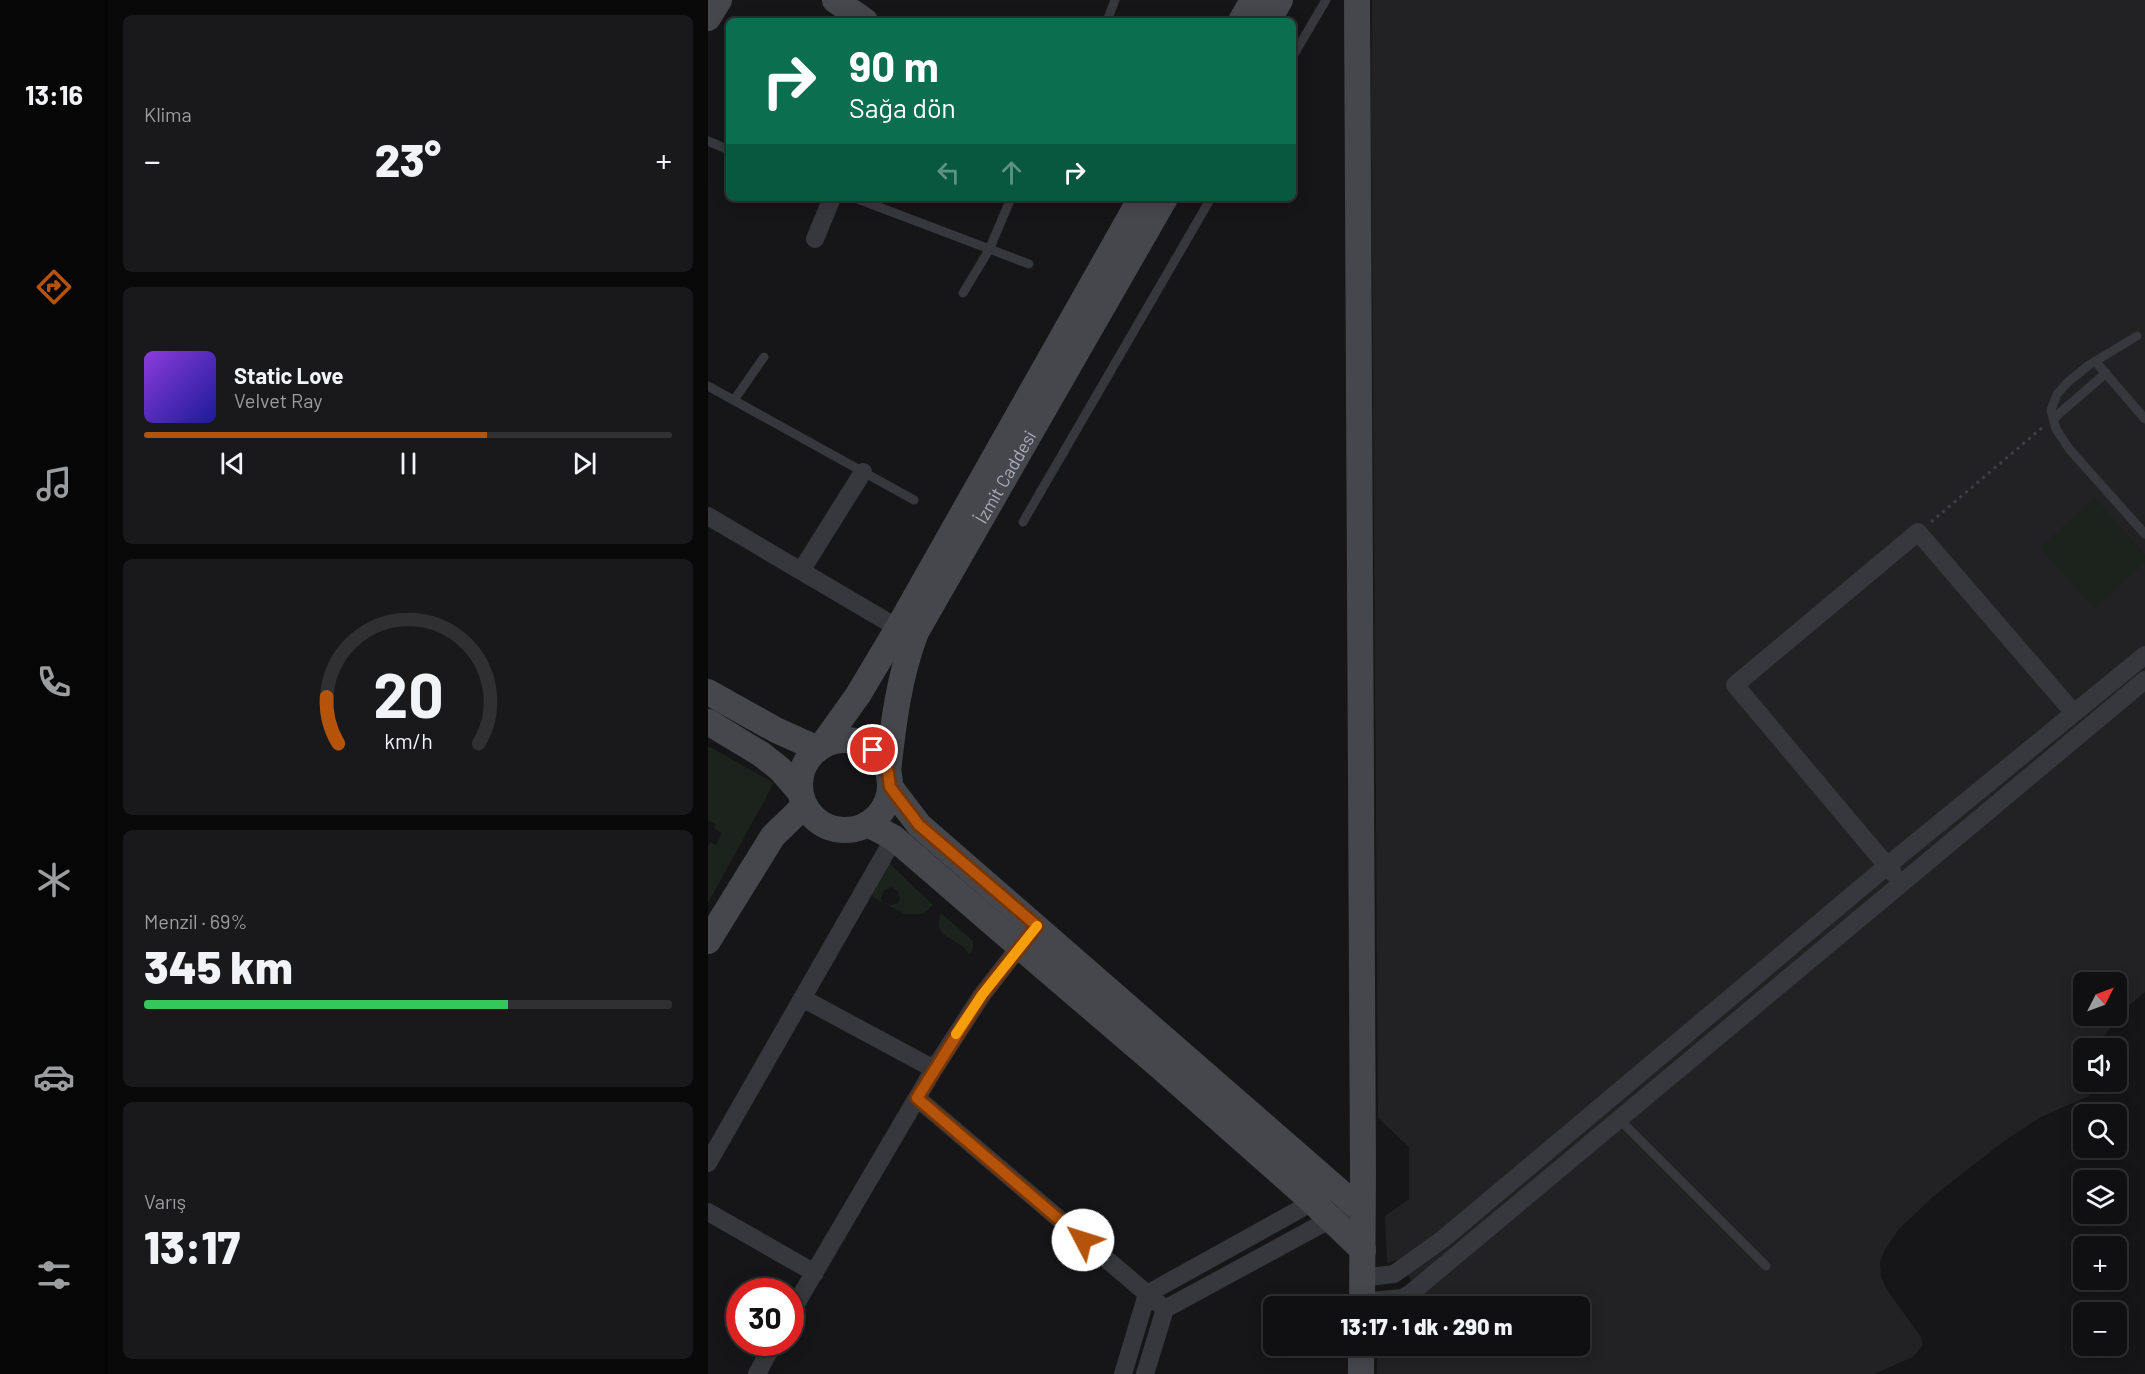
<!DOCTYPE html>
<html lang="tr">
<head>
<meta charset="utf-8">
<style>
  body { margin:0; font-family:Barlow,sans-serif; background:#19191b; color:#f1f3f6; height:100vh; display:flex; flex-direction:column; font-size:22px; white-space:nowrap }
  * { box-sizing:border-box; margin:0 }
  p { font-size:20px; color:#9c9d9f }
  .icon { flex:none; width:33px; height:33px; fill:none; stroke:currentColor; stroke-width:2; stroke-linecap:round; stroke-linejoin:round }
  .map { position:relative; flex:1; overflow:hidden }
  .panel { display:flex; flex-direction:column; gap:15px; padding:15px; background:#09090a; width:600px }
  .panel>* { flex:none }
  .top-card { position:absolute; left:18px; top:18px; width:570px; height:183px; border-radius:9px; box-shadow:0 3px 15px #0003,0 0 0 2px #303032; background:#0b6e4f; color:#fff; overflow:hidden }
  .needle { width:39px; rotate:48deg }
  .buttons { position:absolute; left:1365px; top:972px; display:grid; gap:12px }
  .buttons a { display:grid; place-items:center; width:54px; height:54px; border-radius:9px; background:#101012; box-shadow:0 3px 15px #0003,0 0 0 2px #303032; font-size:30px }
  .speed { position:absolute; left:18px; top:1278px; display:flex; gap:12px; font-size:30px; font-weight:700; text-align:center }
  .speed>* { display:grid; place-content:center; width:78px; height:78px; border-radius:50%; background:#101012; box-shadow:0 3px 15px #0003,0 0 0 2px #303032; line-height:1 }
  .speed .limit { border:9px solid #d22; background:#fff; color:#111 }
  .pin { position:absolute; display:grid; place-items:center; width:51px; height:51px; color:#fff; margin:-26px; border:3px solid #fff; border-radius:50%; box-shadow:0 2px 6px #0007 }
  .me { position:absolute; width:66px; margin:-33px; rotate:310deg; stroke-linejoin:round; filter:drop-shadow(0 0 4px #0008) }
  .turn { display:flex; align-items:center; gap:21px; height:126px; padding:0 24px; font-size:27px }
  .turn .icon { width:78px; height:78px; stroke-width:2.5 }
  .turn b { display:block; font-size:42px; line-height:51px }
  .lanes { display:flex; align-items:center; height:57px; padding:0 24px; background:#0003; justify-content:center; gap:30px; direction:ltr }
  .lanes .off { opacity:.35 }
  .big { font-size:45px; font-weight:800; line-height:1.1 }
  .panel .tile { flex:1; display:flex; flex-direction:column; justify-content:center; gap:9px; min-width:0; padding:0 21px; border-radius:9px; background:#19191b }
  .panel .dial { align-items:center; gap:0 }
  .dial svg { height:156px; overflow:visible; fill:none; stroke:#303032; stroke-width:7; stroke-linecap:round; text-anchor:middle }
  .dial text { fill:#f1f3f6; stroke:none }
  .song { display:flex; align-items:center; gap:18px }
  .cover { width:72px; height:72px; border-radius:9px; background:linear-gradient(135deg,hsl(270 70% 55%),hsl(240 70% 35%)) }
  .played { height:6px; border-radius:3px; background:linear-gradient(90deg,#b45309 65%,#303032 65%) }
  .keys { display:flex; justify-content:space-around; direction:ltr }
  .heat { display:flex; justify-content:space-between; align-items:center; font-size:33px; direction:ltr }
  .charge { height:9px; border-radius:4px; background:linear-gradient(90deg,#34c759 69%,#303032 0) }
  .trip { position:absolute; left:555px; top:1296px; width:327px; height:60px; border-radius:9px; background:#101012; box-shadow:0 3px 15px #0003,0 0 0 2px #303032; font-weight:800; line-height:60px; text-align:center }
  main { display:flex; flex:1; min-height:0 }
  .tab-bar { display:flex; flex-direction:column; width:108px; justify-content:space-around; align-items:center; background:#060607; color:#9c9d9f }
  .tab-bar .icon { width:42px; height:42px }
  .tab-bar .on { color:#b45309 }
  .tab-bar b { font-size:27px; color:#f1f3f6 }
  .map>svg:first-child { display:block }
</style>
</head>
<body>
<main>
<nav class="tab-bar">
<b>13:16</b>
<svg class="icon on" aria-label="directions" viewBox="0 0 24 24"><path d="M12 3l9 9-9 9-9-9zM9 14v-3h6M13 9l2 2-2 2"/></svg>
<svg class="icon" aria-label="music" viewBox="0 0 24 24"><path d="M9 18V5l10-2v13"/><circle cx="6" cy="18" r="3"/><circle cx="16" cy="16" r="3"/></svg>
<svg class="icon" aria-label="phone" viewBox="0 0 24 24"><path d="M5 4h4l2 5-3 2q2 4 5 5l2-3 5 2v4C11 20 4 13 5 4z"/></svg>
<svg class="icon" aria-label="climate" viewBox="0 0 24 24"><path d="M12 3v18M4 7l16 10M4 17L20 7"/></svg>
<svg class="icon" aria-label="car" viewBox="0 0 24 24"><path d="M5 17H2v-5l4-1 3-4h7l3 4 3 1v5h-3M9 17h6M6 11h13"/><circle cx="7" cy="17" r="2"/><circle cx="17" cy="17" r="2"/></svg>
<svg class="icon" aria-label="filters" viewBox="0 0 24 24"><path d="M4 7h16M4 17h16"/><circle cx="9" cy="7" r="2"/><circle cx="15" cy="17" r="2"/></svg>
</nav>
<section class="panel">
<div class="tile"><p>Klima</p>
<div class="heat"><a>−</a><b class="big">23°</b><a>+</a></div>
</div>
<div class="tile">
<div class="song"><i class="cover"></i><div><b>Static Love</b><p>Velvet Ray</p></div></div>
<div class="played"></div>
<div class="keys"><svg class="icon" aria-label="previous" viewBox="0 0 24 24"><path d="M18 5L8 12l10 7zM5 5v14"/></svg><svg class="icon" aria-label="pause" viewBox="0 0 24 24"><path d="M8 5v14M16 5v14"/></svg><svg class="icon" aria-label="next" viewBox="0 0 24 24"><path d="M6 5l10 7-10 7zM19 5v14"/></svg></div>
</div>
<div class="tile dial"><svg viewBox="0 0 100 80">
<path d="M14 69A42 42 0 1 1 86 69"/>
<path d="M14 69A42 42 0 0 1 8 45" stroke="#b45309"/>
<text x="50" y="56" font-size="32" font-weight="700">20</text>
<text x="50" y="72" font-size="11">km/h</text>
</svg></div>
<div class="tile"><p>Menzil · 69%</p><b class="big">345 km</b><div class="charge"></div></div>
<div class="tile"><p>Varış</p><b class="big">13:17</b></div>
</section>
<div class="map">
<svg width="1437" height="1374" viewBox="0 0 1437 1374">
  <rect width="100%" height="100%" fill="#161618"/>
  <path fill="#222225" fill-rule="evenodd" d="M664,0H1437V992L1418,1008L1387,1048H1376V1082H1389L1381,1096L1333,1117L1299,1139L1228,1194L1191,1229L1176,1251L1172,1262L1173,1276L1179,1290L1213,1337L1215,1345L1205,1357L1166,1374H669V1346H872V1306H685L720,1301L688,1260L679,1263L677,1216L701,1199V1147L670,1118L663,101ZM1376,982H1408V1016H1376Z"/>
  <path fill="#1c231d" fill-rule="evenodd" d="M1387,498L1437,555V563L1386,608L1332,547Z
    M0,746L66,783L0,903V846L2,842L8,845L14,833L6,828L8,825L0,820Z
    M175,864H182L225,905L215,914H197L165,897L163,886ZM183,887L190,891L192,899L190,903L182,905L175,902L173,898L176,890Z
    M233,913L265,941V948L262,955C259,951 256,946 251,944C237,934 226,934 233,913Z"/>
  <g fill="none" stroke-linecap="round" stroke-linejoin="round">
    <path stroke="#3d3f44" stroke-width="3" stroke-dasharray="3 4.5" stroke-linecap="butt" d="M1223,522L1335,427"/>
    <path stroke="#37383d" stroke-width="9" d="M399,21L407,0
      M585,56L618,0
      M0,141L21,150
      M147,198L321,264
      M255,293L281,250L303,198
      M1429,336L1381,365L1361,381L1349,394L1343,410L1348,429L1362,450L1437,534
      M1387,361L1437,419
      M0,386L206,500
      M26,400L56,357
      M1345,419L1398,373
      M315,522L503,198
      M911,1119L1058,1266"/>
    <path stroke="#37383d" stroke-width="18" d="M107,239L124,198
      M155,472L93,571L190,628
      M0,516L93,571
      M1185,873L1027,685L1210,532L1365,712
      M94,998L226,1069
      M209,1098L457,1309
      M0,1163L186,838
      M0,1212L107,1273
      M654,1278L686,1274L735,1239L1179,866L1437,655
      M654,1302L694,1298L703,1293L1437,680
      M82,1314L226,1069L274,995L319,937
      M49,1374L66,1342
      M415,1374L439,1294L614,1197
      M437,1374L457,1309L623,1219L654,1211"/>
    <g stroke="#45474d" stroke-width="26">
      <path d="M127,0L157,21"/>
      <path d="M649,0L655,1175L654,1306"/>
      <path d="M0,18L11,0"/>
      <path d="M533,21L545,0"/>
      <path d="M560,21L572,0"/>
      <path d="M0,692L68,730L110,749"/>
      <path d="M0,722L53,754L72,769L92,792"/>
      <circle cx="137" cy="785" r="45"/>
      <path d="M115,744L150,695L190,628L433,198"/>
      <path id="s1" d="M180,772C185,725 191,676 208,632L457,198"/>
      <path d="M182,787L211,825L654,1211"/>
      <path d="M160,824L186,838L289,927L450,1065L605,1202L655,1250"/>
      <path d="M0,941L65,836L96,806"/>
      <path d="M653,1374V1346"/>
    </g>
  </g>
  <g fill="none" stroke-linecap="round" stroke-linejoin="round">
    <defs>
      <path id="route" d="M165,750L174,760L180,772L182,787L211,825L329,926L274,995L209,1098L375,1240"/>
    </defs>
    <use href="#route" stroke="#753606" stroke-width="15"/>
    <use href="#route" stroke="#b45309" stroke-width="10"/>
    <path stroke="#f59e0b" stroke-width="10" d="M248,1034L274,995L329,926"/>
  </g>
  <g text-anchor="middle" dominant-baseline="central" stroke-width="6" stroke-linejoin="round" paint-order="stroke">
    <g font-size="18" fill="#a8adb8" stroke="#111113">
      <text stroke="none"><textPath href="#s1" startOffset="322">İzmit Caddesi</textPath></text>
    </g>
  </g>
</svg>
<div class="buttons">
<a><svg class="needle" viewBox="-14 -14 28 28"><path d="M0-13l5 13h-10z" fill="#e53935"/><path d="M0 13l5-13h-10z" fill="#9c9d9f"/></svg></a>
<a><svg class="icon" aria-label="sound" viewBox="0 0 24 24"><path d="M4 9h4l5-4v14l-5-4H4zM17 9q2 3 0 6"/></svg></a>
<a><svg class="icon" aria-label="search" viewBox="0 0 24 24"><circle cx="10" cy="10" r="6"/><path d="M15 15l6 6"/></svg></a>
<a><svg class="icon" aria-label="layers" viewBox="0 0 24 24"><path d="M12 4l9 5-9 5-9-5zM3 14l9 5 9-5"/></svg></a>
<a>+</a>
<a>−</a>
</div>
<div class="speed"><div class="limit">30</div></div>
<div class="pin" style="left:165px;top:750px;background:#d93025"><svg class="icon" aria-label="arrive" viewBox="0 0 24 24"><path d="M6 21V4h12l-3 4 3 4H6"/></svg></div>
<svg class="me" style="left:375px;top:1240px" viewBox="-20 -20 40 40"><circle r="19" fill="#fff"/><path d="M0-13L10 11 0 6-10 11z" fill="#b45309"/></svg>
<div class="trip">13:17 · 1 dk · 290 m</div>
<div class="top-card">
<div class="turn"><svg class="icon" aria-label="right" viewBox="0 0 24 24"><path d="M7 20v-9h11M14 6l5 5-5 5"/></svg><div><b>90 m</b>Sağa dön</div></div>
<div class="lanes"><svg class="icon off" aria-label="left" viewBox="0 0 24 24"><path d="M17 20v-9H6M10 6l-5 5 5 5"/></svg><svg class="icon off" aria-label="ahead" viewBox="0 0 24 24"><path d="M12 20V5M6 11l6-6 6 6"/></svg><svg class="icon" aria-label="right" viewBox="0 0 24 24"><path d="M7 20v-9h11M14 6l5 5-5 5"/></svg></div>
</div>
</div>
</main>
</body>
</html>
